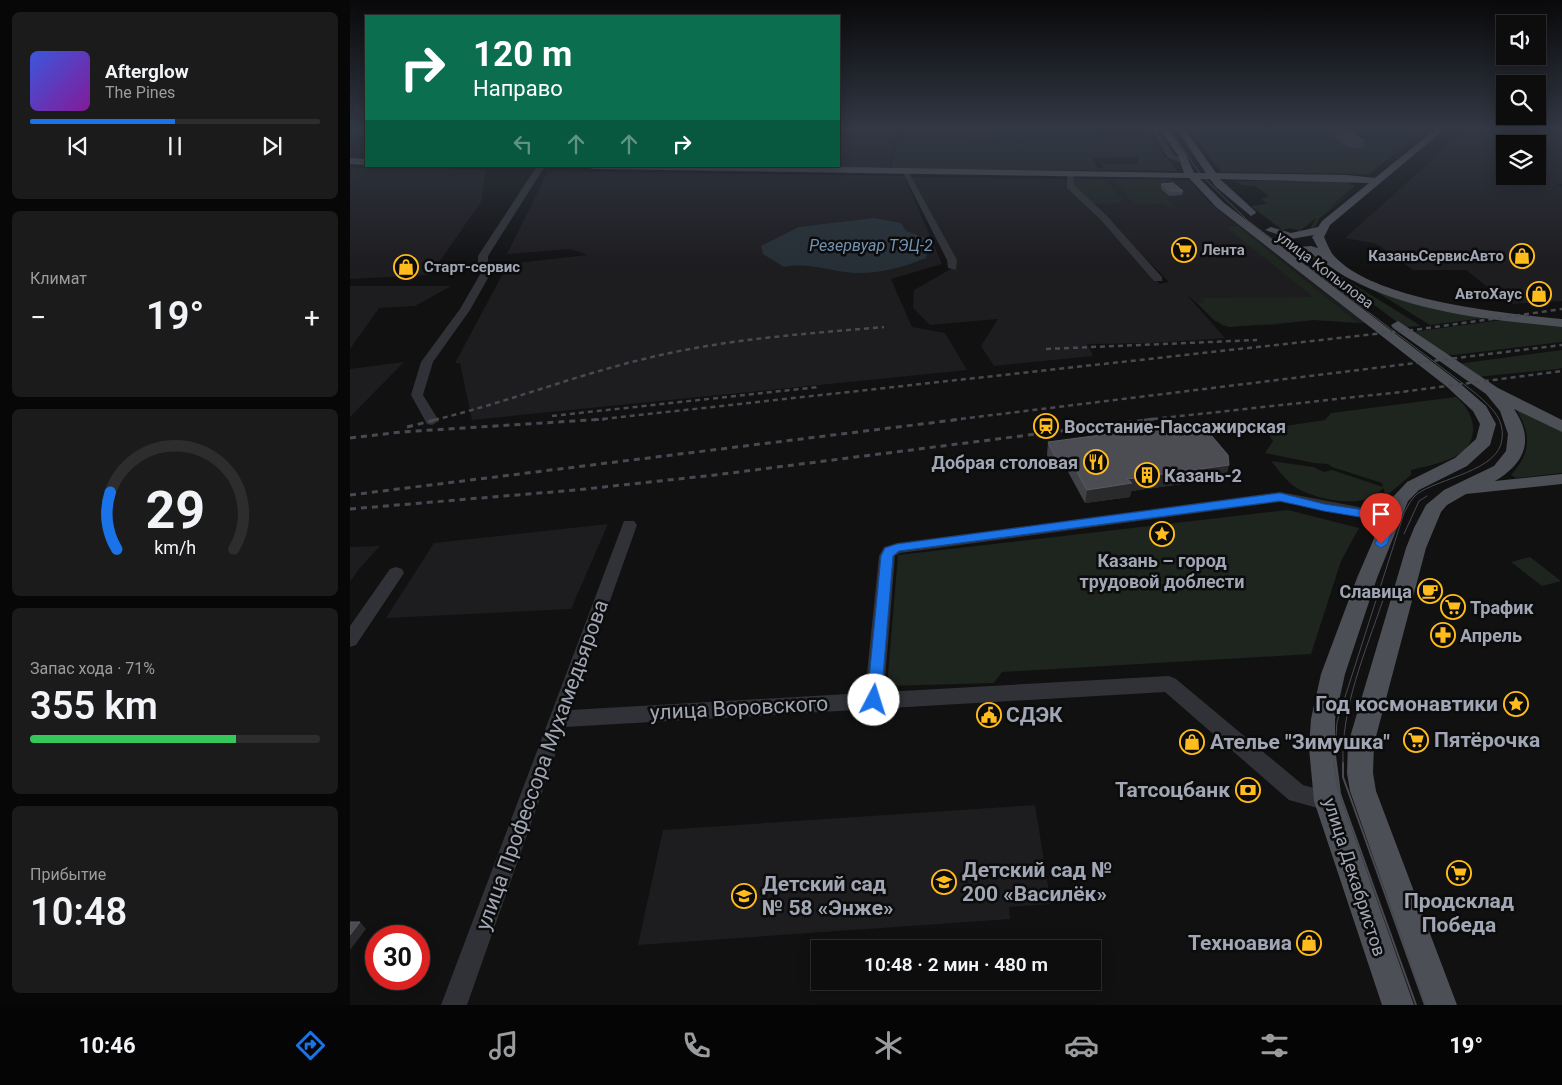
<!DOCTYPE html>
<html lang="ru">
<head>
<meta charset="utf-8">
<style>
  body { margin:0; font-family:Roboto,sans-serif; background:#1b1b1c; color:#f1f3f6; height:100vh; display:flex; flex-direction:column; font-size:19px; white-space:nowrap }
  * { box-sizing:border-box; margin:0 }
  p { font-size:16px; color:#9a9c9e }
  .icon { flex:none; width:28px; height:28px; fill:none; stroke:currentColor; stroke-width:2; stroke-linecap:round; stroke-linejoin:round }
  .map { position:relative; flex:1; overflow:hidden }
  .side { display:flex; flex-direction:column; gap:12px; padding:12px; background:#070708; width:350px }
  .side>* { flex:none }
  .top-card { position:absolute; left:15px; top:15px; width:475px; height:152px; border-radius:0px; box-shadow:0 2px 12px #0003,0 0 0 1px #2d2d2e; background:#0b6e4f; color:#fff; overflow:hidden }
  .buttons { position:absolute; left:1146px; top:15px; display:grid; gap:10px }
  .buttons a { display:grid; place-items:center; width:50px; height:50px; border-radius:0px; background:#0d0d0e; box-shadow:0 2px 12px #0003,0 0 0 1px #2d2d2e; font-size:25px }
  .speed { position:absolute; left:15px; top:925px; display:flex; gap:10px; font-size:25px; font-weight:700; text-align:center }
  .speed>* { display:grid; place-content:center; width:65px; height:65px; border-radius:50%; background:#0d0d0e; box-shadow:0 2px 12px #0003,0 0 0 1px #2d2d2e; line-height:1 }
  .speed .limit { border:8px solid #d22; background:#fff; color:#111 }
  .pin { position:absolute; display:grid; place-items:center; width:42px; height:42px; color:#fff; margin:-51px -21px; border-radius:50% 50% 50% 0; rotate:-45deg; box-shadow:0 0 5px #0007 }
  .pin .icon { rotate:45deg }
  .me { position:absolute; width:55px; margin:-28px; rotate:5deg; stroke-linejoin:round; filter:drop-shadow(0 0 4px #0008) }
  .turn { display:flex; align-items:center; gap:18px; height:105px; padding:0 25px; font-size:22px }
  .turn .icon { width:65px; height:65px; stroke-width:2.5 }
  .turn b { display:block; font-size:35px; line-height:42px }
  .lanes { display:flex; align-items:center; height:48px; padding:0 25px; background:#0003; justify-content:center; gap:25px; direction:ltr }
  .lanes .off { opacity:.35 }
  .big { font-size:38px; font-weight:600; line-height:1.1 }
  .side .tile { flex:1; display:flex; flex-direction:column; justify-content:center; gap:8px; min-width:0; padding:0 18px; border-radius:8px; background:#1b1b1c }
  .side .dial { align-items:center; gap:0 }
  .dial svg { height:130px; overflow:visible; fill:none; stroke:#2d2d2e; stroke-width:7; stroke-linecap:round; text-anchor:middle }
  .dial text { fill:#f1f3f6; stroke:none }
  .song { display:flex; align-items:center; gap:15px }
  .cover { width:60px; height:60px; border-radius:8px; background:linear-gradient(135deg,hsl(230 70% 55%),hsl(290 70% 35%)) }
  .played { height:5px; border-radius:2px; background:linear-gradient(90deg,#1a73e8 50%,#2d2d2e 50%) }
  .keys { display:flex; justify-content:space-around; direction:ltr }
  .heat { display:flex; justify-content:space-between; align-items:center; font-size:28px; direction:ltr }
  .charge { height:8px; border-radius:4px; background:linear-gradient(90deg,#34c759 71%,#2d2d2e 0) }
  .trip { position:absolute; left:461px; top:940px; width:290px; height:50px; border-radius:0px; background:#0d0d0e; box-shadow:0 2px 12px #0003,0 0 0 1px #2d2d2e; font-weight:600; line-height:50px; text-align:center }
  .tabs { display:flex; height:80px; justify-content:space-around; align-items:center; background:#050506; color:#9a9c9e }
  .tabs .icon { width:35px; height:35px }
  .tabs .selected { color:#1a73e8 }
  .tabs b { font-size:22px; color:#f1f3f6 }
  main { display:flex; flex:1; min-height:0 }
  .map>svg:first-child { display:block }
</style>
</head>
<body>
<main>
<section class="side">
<div class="tile">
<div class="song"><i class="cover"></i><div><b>Afterglow</b><p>The Pines</p></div></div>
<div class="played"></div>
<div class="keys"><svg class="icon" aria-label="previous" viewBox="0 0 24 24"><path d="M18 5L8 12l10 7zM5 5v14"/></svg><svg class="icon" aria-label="pause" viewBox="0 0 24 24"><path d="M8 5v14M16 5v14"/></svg><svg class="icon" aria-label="next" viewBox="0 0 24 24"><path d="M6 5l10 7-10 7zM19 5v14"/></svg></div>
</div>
<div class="tile"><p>Климат</p>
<div class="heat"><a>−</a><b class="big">19°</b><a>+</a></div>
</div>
<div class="tile dial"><svg viewBox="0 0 100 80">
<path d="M14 69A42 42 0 1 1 86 69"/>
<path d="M14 69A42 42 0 0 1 10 34" stroke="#1a73e8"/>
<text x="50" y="56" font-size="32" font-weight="700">29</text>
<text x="50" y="72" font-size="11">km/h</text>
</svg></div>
<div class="tile"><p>Запас хода · 71%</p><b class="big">355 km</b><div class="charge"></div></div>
<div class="tile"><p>Прибытие</p><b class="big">10:48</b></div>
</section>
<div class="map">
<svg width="1212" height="1005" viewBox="0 0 1212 1005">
  <rect width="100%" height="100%" fill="#111112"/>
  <path fill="#1d1c1f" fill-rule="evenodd" d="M489,128H547L540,169L469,167L489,166Z
    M642,128L645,143L638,144L550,139L551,129Z
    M1118,128H1212V184H1207L1212,187V301L1159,304L1116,270H1063L1027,244L995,238ZM1155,144H1188V176H1155Z
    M43,166L136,170L131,202L80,275L0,279V169Z
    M198,171L554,176L592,264L541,279L562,327L595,333L617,370L122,420L110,363H105L158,264L238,255L220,249L157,254Z
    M560,177L716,179L717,186L752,219L810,284L819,282L723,184V178L839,180L860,203L1016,323L964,320L923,325L873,326L836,294L875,338L803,343L737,344L743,356L644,366L631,346L648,319L580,325L563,308L564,290L604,267Z
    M0,286H101L65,306L29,308L0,349Z
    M54,362L0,417V369Z
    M258,524L221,609L36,618L84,543Z
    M30,546L9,569L0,582V547Z
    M685,805L701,904L659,907L660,919L288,945L313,830Z"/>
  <path fill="#1d251e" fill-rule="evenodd" d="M635,128H750L748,129L752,138L798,137L793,128H798L815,158H811H817L827,171L541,169L547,140L645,143L642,129ZM788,157V164L752,163L753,168H747L743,158Z
    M838,128H1079L1019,174L871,172Z
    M727,179L756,180L773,201L768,203L743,204L723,184Z
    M764,179H817L827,182L818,185L821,188L810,189L820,199L817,200L828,208L818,207L814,204C789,204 784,207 769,186L772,185H768Z
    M883,181H993L1005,186L978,209L1008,187L969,219L966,226L959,231L966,218L950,231L940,228L932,230L901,206L917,204L912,199L919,196L905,186L892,185Z
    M888,226L1008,323L964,320L879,327L865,321L847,303L855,302L851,298L963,297L877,228Z
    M954,250L960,251L989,275L1071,326L1054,327L956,255Z
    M1017,286L1143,317L1080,325Z
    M1159,319L1212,325V342L1104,355L1093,354L1062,332Z
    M1212,350V368L1208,369L1126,377L1107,364Z
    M1106,397C1115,405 1122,414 1123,427C1125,459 1084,464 1061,470V475L1036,496L1033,488C1016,511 966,500 945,487C936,481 928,469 921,461L963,467L974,472L982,470L1033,487L1032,483L982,467L978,464L964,463L915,453L923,441L915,429L975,420L981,413Z
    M1166,409L1212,430V473L1166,478L1161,475C1181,453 1182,435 1166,409Z
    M938,510L1009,528L991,561L961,654L652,672L644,683L537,686L548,555Z
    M1180,557L1211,581L1192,586L1161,562Z"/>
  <path fill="#262f36" d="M524,218L551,223L556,231L575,238L578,247L576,258C554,267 529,274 504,273C480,271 457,262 434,267L413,254L411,246L449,227Z"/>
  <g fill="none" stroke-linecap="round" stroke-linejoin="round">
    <path fill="#313237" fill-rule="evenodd" d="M800,128H806L824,155L836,160V164L818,158Z
      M187,166H195L138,256V264L142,271L120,310L83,362L73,395L89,421L82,425L77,424L61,395L71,362L110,309L132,271L128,264V256Z
      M552,171L559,173L607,260L606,270L598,268L597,260Z
      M717,173H723L724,185L756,215L812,277V281H804L750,219L717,188Z
      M930,492L1041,513L1049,518L1041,523L930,502L550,553L545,556L534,692L819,676L826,679L953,785L986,794L989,801L986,808L978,811L939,800L815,692L215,727L117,1005H91L274,521H284L287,525L221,710L515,693L529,556L534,547L547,543Z
      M46,567L52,569L54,573L6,645L0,647V626L40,569Z"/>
    <path fill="#4d4f57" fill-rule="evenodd" d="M809,128H817L836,155L844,173H856L826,128H834L866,173L997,175L1025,178L1087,128H1096L980,225L974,237C977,243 980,252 985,257C1027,301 1153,313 1212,319V327C1142,320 1063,313 1000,279C986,272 973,261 959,252L957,258H949L946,249L948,247L961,246L968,248L962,237L964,235L941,239L915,230L921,227L941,233L968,227L972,221L1019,183L870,179L905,211L906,213L901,216L866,187L860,179H850L874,203L1106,380L1136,406L1146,424L1140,445L1117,466L1069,490L1058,501L1027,578L995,674L985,719V748L992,801L1064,1005H1032L964,801L959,748L961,719L971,674L1007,578L1041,499L1057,482L1105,458L1126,439L1130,424L1123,411L1096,386L866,207L839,178L242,169L238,166H435L834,173L828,155Z
      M0,158L16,159V165L0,164Z
      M1048,321L1148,388L1212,420V432L1164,409C1185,440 1175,463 1145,481L1212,474V484L1116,494L1097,505L1091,512L1076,548L1024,744L1023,773L1026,791L1107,1005H1075L1000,791L997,773L998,744L1056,548L1064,528L1076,505L1094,490L1144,466L1156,451L1158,434L1150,411L1136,394L1043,328L1041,325Z"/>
    <path stroke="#484a51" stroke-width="1" d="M818,128L852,176L897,220L1124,392C1139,405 1155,418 1152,439C1149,471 1089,478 1067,494C1061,499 1058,506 1054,513L987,722L984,764
      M1054,534L1069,501L1077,496
      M993,764C991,707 1015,653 1033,600"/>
    <path stroke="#484a51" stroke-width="2" d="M984,763L988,788L1066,1005
      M993,763V777L1075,1005"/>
    <path stroke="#484a51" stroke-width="2.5" stroke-dasharray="5 4" stroke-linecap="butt" d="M696,349L907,340
      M202,416L468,387
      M84,420C155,403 223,376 294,359C373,339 454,334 534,327
      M244,420L1071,329L1212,309
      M602,420L1212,345
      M794,420L1051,392L1212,371"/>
    <path stroke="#484a51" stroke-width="3" stroke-dasharray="6 5" stroke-linecap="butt" d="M57,427L89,419
      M0,438L51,432L255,419
      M0,495L612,419
      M0,509L226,490L365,475L804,419"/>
  </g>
  <path fill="#414247" d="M987,132L1014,141L1013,148L997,147L985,138Z
    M811,184L833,191L832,195L819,196L811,189Z
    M815,433L876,478L781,491L780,497L735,503L717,470L705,471L697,455L698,442Z"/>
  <path fill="#2a2a2d" d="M718,456L717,470L705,471L706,458Z
    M879,465L876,478L781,491L780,497L735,503L737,490L777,479Z
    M10,922L16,929L0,950V935Z"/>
  <path fill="#4c4c53" stroke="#595a62" d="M987,132H1002L1014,141H999Z
    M823,183L833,191H820L811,184Z
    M811,427L815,433L855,428L878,455L879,465L777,479L782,483L737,490L718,456L706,458L698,442Z
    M0,922H10L0,935Z"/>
  <linearGradient id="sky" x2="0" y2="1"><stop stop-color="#09090a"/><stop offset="0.48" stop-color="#323844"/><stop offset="1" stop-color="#323844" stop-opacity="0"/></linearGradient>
  <rect width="1212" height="268" fill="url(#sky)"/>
  <path fill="#1a73e8" stroke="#114b97" d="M930,493L974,504L1041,514L1047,518L1037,544L1031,548L1025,544L1034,521L974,511L930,501L549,551L543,556L531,700L529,704L524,706L519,704L517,700L531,556L535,548L547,544Z"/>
  <defs>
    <symbol id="supermarket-ring" viewBox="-11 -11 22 22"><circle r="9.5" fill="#0c0c0d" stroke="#ffbc1c" stroke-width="1.5"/><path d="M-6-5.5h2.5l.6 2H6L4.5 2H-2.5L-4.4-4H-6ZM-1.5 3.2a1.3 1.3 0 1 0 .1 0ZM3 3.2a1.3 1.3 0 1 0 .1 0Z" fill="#ffbc1c"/></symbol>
    <symbol id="shop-ring" viewBox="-11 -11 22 22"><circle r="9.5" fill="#0c0c0d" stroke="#ffbc1c" stroke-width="1.5"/><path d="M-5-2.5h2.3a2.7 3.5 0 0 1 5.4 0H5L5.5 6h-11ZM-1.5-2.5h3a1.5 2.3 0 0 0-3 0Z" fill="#ffbc1c"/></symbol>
    <symbol id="station-ring" viewBox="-11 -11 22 22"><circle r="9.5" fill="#0c0c0d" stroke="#ffbc1c" stroke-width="1.5"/><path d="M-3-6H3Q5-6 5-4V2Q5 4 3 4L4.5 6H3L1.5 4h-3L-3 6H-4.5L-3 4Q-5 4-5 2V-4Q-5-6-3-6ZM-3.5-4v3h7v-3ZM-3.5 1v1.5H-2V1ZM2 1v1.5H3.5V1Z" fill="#ffbc1c"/></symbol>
    <symbol id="restaurant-ring" viewBox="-11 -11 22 22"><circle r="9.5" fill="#0c0c0d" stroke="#ffbc1c" stroke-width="1.5"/><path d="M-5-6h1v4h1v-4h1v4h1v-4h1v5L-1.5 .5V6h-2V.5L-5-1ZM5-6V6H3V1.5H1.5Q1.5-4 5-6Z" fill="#ffbc1c"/></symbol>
    <symbol id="building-ring" viewBox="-11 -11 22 22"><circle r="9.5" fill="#0c0c0d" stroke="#ffbc1c" stroke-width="1.5"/><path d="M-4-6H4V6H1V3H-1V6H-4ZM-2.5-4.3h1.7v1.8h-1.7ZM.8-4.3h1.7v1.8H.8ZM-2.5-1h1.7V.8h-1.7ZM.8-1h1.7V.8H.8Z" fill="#ffbc1c"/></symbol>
    <symbol id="sight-ring" viewBox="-11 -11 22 22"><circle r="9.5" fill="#0c0c0d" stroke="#ffbc1c" stroke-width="1.5"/><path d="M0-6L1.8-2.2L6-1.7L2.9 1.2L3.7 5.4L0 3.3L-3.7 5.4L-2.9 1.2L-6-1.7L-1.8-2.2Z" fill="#ffbc1c"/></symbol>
    <symbol id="cafe-ring" viewBox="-11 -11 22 22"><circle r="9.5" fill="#0c0c0d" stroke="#ffbc1c" stroke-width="1.5"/><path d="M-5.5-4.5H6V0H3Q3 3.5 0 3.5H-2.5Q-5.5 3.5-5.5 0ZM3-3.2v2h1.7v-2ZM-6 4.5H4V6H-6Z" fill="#ffbc1c"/></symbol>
    <symbol id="pharmacy-ring" viewBox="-11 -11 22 22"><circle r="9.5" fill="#0c0c0d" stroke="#ffbc1c" stroke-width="1.5"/><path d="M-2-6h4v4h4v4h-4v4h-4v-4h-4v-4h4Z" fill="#ffbc1c"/></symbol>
    <symbol id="civic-ring" viewBox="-11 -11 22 22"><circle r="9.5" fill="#0c0c0d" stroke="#ffbc1c" stroke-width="1.5"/><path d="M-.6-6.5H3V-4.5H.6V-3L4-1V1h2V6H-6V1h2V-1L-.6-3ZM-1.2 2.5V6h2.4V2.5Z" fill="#ffbc1c"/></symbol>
    <symbol id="bank-ring" viewBox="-11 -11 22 22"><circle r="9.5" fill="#0c0c0d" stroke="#ffbc1c" stroke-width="1.5"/><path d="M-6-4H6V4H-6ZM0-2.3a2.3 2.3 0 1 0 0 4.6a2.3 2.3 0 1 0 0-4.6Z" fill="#ffbc1c"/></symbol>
    <symbol id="school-ring" viewBox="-11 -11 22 22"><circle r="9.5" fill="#0c0c0d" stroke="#ffbc1c" stroke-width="1.5"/><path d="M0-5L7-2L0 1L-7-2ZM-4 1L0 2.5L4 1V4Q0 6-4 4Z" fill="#ffbc1c"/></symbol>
  </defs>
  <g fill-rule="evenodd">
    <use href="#supermarket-ring" x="820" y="236" width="28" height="28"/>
    <use href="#shop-ring" x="1158" y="242" width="28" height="28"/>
    <use href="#shop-ring" x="42" y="253" width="28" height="28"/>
    <use href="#shop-ring" x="1175" y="280" width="28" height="28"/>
    <use href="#station-ring" x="682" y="412" width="28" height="28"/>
    <use href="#restaurant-ring" x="732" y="448" width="28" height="28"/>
    <use href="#building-ring" x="783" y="461" width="28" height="28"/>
    <use href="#sight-ring" x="798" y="520" width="28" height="28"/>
    <use href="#cafe-ring" x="1066" y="577" width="28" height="28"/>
    <use href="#supermarket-ring" x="1089" y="593" width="28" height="28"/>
    <use href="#pharmacy-ring" x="1079" y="621" width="28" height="28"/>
    <use href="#sight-ring" x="1152" y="690" width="28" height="28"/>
    <use href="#civic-ring" x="625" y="701" width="28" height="28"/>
    <use href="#supermarket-ring" x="1052" y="726" width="28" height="28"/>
    <use href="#shop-ring" x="828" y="728" width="28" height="28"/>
    <use href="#bank-ring" x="884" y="776" width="28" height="28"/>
    <use href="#supermarket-ring" x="1095" y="859" width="28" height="28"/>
    <use href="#school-ring" x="580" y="868" width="28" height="28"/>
    <use href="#school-ring" x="380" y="882" width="28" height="28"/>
    <use href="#shop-ring" x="945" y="929" width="28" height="28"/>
  </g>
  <g text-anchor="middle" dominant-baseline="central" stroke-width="5" stroke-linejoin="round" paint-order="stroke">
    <g font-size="15" font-weight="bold" fill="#a1a6b4" stroke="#0c0c0d" text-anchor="start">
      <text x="852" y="250">Лента</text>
      <text x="1154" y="256" text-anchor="end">КазаньСервисАвто</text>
      <text x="74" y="267">Старт-сервис</text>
      <text x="1172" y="294" text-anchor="end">АвтоХаус</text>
    </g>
    <g font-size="15" fill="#a1a6b4" stroke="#0c0c0d">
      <text transform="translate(975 270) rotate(37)">улица Копылова</text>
    </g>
    <g font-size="16" font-style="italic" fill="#7493b3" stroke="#0c0c0d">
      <text x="521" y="245">Резервуар ТЭЦ-2</text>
    </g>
    <g font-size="18" font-weight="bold" fill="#a1a6b4" stroke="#0c0c0d" text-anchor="start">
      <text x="714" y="426">Восстание-Пассажирская</text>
      <text x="728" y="462" text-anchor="end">Добрая столовая</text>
      <text x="814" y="475">Казань-2</text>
      <text x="812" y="560" text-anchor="middle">Казань – город<tspan x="812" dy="21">трудовой доблести</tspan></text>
      <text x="1062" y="591" text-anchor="end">Славица</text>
      <text x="1120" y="607">Трафик</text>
      <text x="1110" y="635">Апрель</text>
    </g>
    <g font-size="18" fill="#a1a6b4" stroke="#0c0c0d">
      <text transform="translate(1005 877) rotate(72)">улица Декабристов</text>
    </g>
    <g font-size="21" font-weight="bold" fill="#a1a6b4" stroke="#0c0c0d" text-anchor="start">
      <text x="1148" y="704" text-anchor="end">Год космонавтики</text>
      <text x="656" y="715">СДЭК</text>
      <text x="1084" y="740">Пятёрочка</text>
      <text x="860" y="742">Ателье "Зимушка"</text>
      <text x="880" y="790" text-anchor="end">Татсоцбанк</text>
      <text x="612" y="870">Детский сад №<tspan x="612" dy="24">200 «Василёк»</tspan></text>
      <text x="412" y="884">Детский сад<tspan x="412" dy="24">№ 58 «Энже»</tspan></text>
      <text x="1109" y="901" text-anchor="middle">Продсклад<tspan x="1109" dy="24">Победа</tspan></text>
      <text x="942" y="943" text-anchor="end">Техноавиа</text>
    </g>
    <g font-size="21" fill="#a1a6b4" stroke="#0c0c0d">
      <text transform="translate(389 708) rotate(-3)">улица Воровского</text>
      <text transform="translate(192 765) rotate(-70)">улица Профессора Мухамедьярова</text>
    </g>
  </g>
</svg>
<div class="buttons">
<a><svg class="icon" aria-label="sound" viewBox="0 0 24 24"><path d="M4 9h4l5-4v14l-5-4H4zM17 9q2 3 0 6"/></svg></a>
<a><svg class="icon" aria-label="search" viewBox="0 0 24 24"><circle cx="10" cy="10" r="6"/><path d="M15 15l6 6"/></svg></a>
<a><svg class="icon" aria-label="layers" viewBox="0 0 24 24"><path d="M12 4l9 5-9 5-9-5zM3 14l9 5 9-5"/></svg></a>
</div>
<div class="speed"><div class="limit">30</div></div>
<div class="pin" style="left:1031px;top:544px;background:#d93025"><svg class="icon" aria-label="arrive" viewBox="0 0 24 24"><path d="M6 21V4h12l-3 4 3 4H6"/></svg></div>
<svg class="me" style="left:524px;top:700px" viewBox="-20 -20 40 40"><circle r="19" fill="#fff"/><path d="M0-13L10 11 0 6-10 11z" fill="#1a73e8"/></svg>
<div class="trip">10:48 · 2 мин · 480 m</div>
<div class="top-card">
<div class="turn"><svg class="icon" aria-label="right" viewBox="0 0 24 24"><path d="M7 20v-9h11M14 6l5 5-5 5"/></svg><div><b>120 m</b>Направо</div></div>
<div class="lanes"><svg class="icon off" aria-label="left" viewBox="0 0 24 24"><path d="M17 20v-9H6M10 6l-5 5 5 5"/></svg><svg class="icon off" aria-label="ahead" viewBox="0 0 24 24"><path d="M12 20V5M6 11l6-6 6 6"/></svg><svg class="icon off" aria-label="ahead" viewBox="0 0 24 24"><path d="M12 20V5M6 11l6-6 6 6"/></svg><svg class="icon" aria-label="right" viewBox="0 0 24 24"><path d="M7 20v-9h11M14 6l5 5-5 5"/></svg></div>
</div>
</div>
</main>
<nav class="tabs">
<b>10:46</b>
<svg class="icon selected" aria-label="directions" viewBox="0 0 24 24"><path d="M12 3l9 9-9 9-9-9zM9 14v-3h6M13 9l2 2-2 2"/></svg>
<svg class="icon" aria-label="music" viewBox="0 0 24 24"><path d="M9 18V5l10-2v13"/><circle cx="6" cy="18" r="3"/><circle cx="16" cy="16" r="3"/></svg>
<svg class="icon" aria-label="phone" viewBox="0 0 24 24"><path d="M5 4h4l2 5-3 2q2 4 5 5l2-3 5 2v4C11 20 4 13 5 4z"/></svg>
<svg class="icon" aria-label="climate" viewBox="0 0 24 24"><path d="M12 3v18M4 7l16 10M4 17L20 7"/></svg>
<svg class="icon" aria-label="car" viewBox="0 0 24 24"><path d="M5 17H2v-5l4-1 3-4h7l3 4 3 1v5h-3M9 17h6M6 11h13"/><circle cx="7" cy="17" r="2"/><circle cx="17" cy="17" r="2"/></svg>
<svg class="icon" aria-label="filters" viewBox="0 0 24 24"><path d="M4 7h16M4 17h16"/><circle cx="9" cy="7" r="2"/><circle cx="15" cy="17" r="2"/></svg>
<b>19°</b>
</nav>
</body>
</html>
